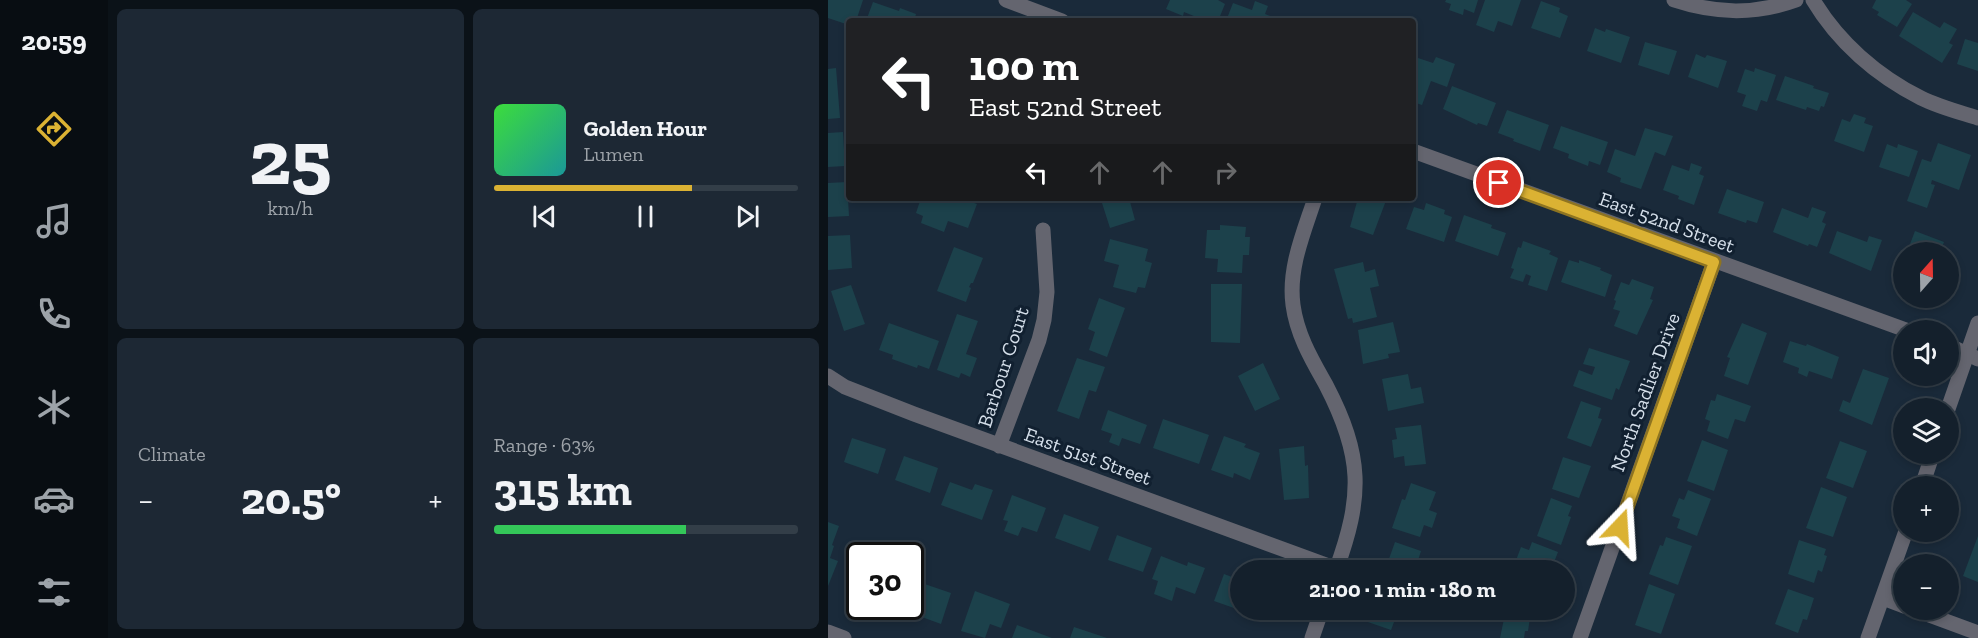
<!DOCTYPE html>
<html lang="en">
<head>
<meta charset="utf-8">
<style>
  body { margin:0; font-family:"Zilla Slab",serif; background:#1d2834; color:#f1f3f6; height:100vh; display:flex; flex-direction:column; font-size:22px; white-space:nowrap }
  * { box-sizing:border-box; margin:0 }
  p { font-size:20px; color:#9da3a9 }
  .icon { flex:none; width:33px; height:33px; fill:none; stroke:currentColor; stroke-width:2; stroke-linecap:round; stroke-linejoin:round }
  .map { position:relative; flex:1; overflow:hidden }
  .panel { display:flex; flex-direction:column; gap:9px; padding:9px; background:#0b1218; width:720px }
  .panel>* { flex:none }
  .top-card { position:absolute; left:18px; top:18px; width:570px; height:183px; border-radius:6px; box-shadow:0 3px 9px #0003,0 0 0 2px #333e48; background:#202124; color:#fff; overflow:hidden }
  .needle { width:39px; rotate:20deg }
  .fabs { position:absolute; left:1065px; top:242px; display:grid; gap:12px }
  .fabs a { display:grid; place-items:center; width:66px; height:66px; border-radius:50%; background:#14202c; box-shadow:0 3px 9px #0003,0 0 0 2px #333e48; font-size:30px }
  .speed { position:absolute; left:18px; top:542px; display:flex; gap:12px; font-size:30px; font-weight:700; text-align:center }
  .speed>* { display:grid; place-content:center; width:78px; height:78px; border-radius:50%; background:#14202c; box-shadow:0 3px 9px #0003,0 0 0 2px #333e48; line-height:1 }
  .speed .limit { border:3px solid #111; border-radius:9px; background:#fff; color:#111 }
  .pin { position:absolute; display:grid; place-items:center; width:51px; height:51px; color:#fff; margin:-26px; border:3px solid #fff; border-radius:50%; box-shadow:0 2px 6px #0007 }
  .me { position:absolute; width:66px; margin:-33px; rotate:20deg; stroke-linejoin:round; filter:drop-shadow(0 0 4px #0008) }
  .turn { display:flex; align-items:center; gap:21px; height:126px; padding:0 24px; font-size:27px }
  .turn .icon { width:78px; height:78px; stroke-width:2.5 }
  .turn b { display:block; font-size:42px; line-height:51px }
  .lanes { display:flex; align-items:center; height:57px; padding:0 24px; background:#0003; justify-content:center; gap:30px; direction:ltr }
  .lanes .off { opacity:.35 }
  .big { font-size:45px; font-weight:700; line-height:1.1 }
  .panel .card { flex:1; display:flex; flex-direction:column; justify-content:center; gap:9px; min-width:0; padding:0 21px; border-radius:9px; background:#1d2834 }
  .panel .dial { align-items:center; gap:0 }
  .dial b { font-size:78px; line-height:1 }
  .song { display:flex; align-items:center; gap:18px }
  .cover { width:72px; height:72px; border-radius:9px; background:linear-gradient(135deg,hsl(120 70% 55%),hsl(180 70% 35%)) }
  .played { height:6px; border-radius:3px; background:linear-gradient(90deg,#dbb233 65%,#333e48 65%) }
  .keys { display:flex; justify-content:space-around; direction:ltr }
  .heat { display:flex; justify-content:space-between; align-items:center; font-size:33px; direction:ltr }
  .charge { height:9px; border-radius:4px; background:linear-gradient(90deg,#34c759 63%,#333e48 0) }
  .panel .tiles { flex:1; display:grid; gap:9px; grid-template-columns:repeat(2,1fr) }
  .trip { position:absolute; left:402px; top:560px; width:345px; height:60px; border-radius:30px; background:#14202c; box-shadow:0 3px 9px #0003,0 0 0 2px #333e48; font-weight:700; line-height:60px; text-align:center }
  main { display:flex; flex:1; min-height:0 }
  .tab-bar { display:flex; flex-direction:column; width:108px; justify-content:space-around; align-items:center; background:#080d12; color:#9da3a9 }
  .tab-bar .icon { width:42px; height:42px }
  .tab-bar .on { color:#dbb233 }
  .tab-bar b { font-size:27px; color:#f1f3f6 }
  .map>svg:first-child { display:block }
</style>
</head>
<body>
<main>
<nav class="tab-bar">
<b>20:59</b>
<svg class="icon on" aria-label="directions" viewBox="0 0 24 24"><path d="M12 3l9 9-9 9-9-9zM9 14v-3h6M13 9l2 2-2 2"/></svg>
<svg class="icon" aria-label="music" viewBox="0 0 24 24"><path d="M9 18V5l10-2v13"/><circle cx="6" cy="18" r="3"/><circle cx="16" cy="16" r="3"/></svg>
<svg class="icon" aria-label="phone" viewBox="0 0 24 24"><path d="M5 4h4l2 5-3 2q2 4 5 5l2-3 5 2v4C11 20 4 13 5 4z"/></svg>
<svg class="icon" aria-label="climate" viewBox="0 0 24 24"><path d="M12 3v18M4 7l16 10M4 17L20 7"/></svg>
<svg class="icon" aria-label="car" viewBox="0 0 24 24"><path d="M5 17H2v-5l4-1 3-4h7l3 4 3 1v5h-3M9 17h6M6 11h13"/><circle cx="7" cy="17" r="2"/><circle cx="17" cy="17" r="2"/></svg>
<svg class="icon" aria-label="filters" viewBox="0 0 24 24"><path d="M4 7h16M4 17h16"/><circle cx="9" cy="7" r="2"/><circle cx="15" cy="17" r="2"/></svg>
</nav>
<section class="panel">
<div class="tiles">
<div class="card dial"><b>25</b><p>km/h</p></div>
<div class="card">
<div class="song"><i class="cover"></i><div><b>Golden Hour</b><p>Lumen</p></div></div>
<div class="played"></div>
<div class="keys"><svg class="icon" aria-label="previous" viewBox="0 0 24 24"><path d="M18 5L8 12l10 7zM5 5v14"/></svg><svg class="icon" aria-label="pause" viewBox="0 0 24 24"><path d="M8 5v14M16 5v14"/></svg><svg class="icon" aria-label="next" viewBox="0 0 24 24"><path d="M6 5l10 7-10 7zM19 5v14"/></svg></div>
</div>
<div class="card"><p>Climate</p>
<div class="heat"><a>−</a><b class="big">20.5°</b><a>+</a></div>
</div>
<div class="card"><p>Range · 63%</p><b class="big">315 km</b><div class="charge"></div></div>
</div>
</section>
<div class="map">
<svg width="1150" height="638" viewBox="0 0 1150 638">
  <rect width="100%" height="100%" fill="#1a2a3a"/>
  <path fill="#1c414b" d="M0,0H35L28,21H21V25L0,18Z
    M342,0H390L397,4L390,21H378L356,12L355,16L338,9Z
    M618,0H650L646,13L636,9L635,15L621,10L623,4L617,2Z
    M657,0H693L684,26L670,21L666,32L648,25Z
    M1048,0H1078L1084,4L1069,27L1049,15L1051,12L1044,8Z
    M427,1L440,6L437,14L447,18L446,21H398L405,3L424,10Z
    M713,1L732,8L731,12L740,16L732,38L703,28Z
    M45,2L71,11L72,8L88,14L86,21H38Z
    M1085,12L1112,28L1116,22L1129,29L1121,43L1125,45L1114,63L1071,36Z
    M767,28L777,32L778,29L802,37L793,63L759,51Z
    M1137,39L1150,43V71L1129,64Z
    M817,42L849,51L841,75L810,65Z
    M868,54L877,58L879,55L899,61L890,88L860,77Z
    M608,57L627,64L619,87L603,81L594,105L585,102V70L590,58L605,63Z
    M8,68L12,118L0,119V69Z
    M927,68L948,75L939,102L933,100L929,111L914,106L918,95L909,92L917,69L926,72Z
    M957,76L986,86L985,88L1001,93L996,107L993,106L991,111L979,107L978,110L948,100Z
    M624,86L668,103L659,126L650,123L649,125L615,109Z
    M679,110L721,125L712,151L685,141L686,139L670,133Z
    M1026,114L1038,118L1036,123L1045,126L1036,152L1006,141L1014,119L1022,122Z
    M733,126L780,142L772,165L761,161L760,166L740,158L741,154L725,148Z
    M817,128L845,136L837,156L827,152L813,189L792,182L793,178L779,172L787,149L807,156Z
    M15,132L17,166L0,167V133Z
    M1110,143L1143,155L1131,190L1104,180L1103,184L1107,185L1099,208L1079,201L1094,159L1103,162Z
    M1059,144L1069,148L1070,144L1090,151L1081,177L1051,167Z
    M863,163L874,167L871,174L876,176L866,205L850,199L851,196L835,190L844,165L861,171Z
    M19,182L21,216L0,217V183Z
    M899,189L936,202L929,223L919,220L918,223L890,213Z
    M93,198L102,200V198H132L149,204L140,228L120,221L116,232L93,223L95,216L88,213Z
    M275,198H301L307,220L282,228L274,203L276,202Z
    M530,198H559L545,235L522,227Z
    M598,203L617,210L616,214L624,217L616,242L578,229L586,207L596,210Z
    M984,207L998,212L994,222L998,224L989,247L981,244L980,246L945,232L954,208L980,218Z
    M636,215L664,225L663,228L678,233L670,256L627,241Z
    M392,225L418,227L417,237H422L421,255H415L414,273L389,272L390,259L377,258L379,230H392Z
    M1009,231L1039,242L1041,236L1054,240L1043,271L1001,253Z
    M1087,231L1116,242L1112,252H1079Z
    M22,235L24,268L0,270V236Z
    M282,239L320,249L317,261L324,263L317,288L310,287L308,293L285,287L291,265L276,261Z
    M695,241L723,251L721,254L730,258L719,291L700,285L703,276L698,274L695,282L682,278L686,269L683,268L690,247L693,248Z
    M126,247L155,258L145,283H143L141,287L143,288L138,302L109,291Z
    M741,260L751,263V260L773,268L772,270L784,275L777,297L733,282Z
    M535,262L537,272L547,269L551,286L542,288L549,317L525,323L524,318L520,319L506,269Z
    M1076,262V277L1070,275Z
    M804,279L826,287L822,299L825,300L809,335L786,326L792,311L785,309L788,301L786,300L793,282L801,285Z
    M383,284H414L412,343L383,342Z
    M23,285L37,324L16,331L3,291Z
    M271,298L297,308L279,357L261,350L267,332L260,329Z
    M129,314L150,321L138,354L149,358L142,377L133,373L131,378L109,370Z
    M565,322L572,352L560,354L561,358L535,364L530,330Z
    M61,323L111,341L101,369L90,365L89,368L64,359L65,355L51,350Z
    M914,323L939,333L920,385L896,376L902,358L899,357Z
    M962,341L978,346L979,344L1011,357L1004,379L981,371L979,377L970,373L971,368L955,362Z
    M761,348L802,361L791,390L788,388L784,400L745,386L751,370L764,375L767,367L755,364Z
    M249,358L277,367L268,392L261,390L251,419L229,411Z
    M435,363L452,399L427,411L410,376Z
    M1035,369L1061,378L1044,425L1011,411L1015,400L1022,403Z
    M580,374L583,389L593,387L596,403L560,411L554,379Z
    M889,394L923,406L917,422L907,419L900,439L879,431L882,421L877,419L883,400L887,401Z
    M753,401L773,408L770,418L774,419L763,447L739,438Z
    M280,410L319,425L312,444L294,438L291,446L281,442L284,434L273,430Z
    M335,419L381,435L371,464L325,448Z
    M593,425L598,464L577,466L576,456L566,458L564,440L569,439L567,428Z
    M396,436L418,444L416,447L432,453L422,480L406,473L405,478L383,470Z
    M24,438L58,449L50,474L16,462Z
    M874,440L900,450L886,491L859,481Z
    M1012,441L1039,451L1025,488L998,478Z
    M476,446L477,466L480,465L481,498L456,500L451,449Z
    M76,456L110,468L102,493L67,480Z
    M735,457L763,466L751,498L724,489Z
    M122,482L144,490L147,484L165,490L154,520L113,505Z
    M583,483L608,492L601,510L609,513L604,528L596,525L592,537L564,528L574,499L577,500Z
    M993,487L1019,497L1005,537L978,528Z
    M860,490L883,499L869,536L849,528L852,519L844,516L851,498L856,500Z
    M184,495L218,508L209,532L194,527L190,536L176,531L180,521L175,520Z
    M723,498L744,506L740,516L743,517L733,545L709,536Z
    M236,514L271,527L262,551L227,538Z
    M0,522L11,526L4,545L6,546L2,558L10,561L0,586Z
    M289,535L324,548L315,572L280,560Z
    M1150,536V582L1135,576Z
    M838,537L864,546L850,585L821,574L832,545L835,546Z
    M971,540L998,549L996,555L999,556L994,572L990,570L986,583L960,574Z
    M567,542L593,551L587,570H557Z
    M704,542L730,552L723,570H694L695,566L687,563L693,547L701,550Z
    M333,556L359,566L360,562L377,568L367,594L348,587L344,601L326,594L330,581L324,579Z
    M31,564H32V591L21,587Z
    M396,574L412,580V609H444L440,620L386,601Z
    M82,579L123,593L113,624L91,616L92,613L72,606H82Z
    M821,584L847,594L833,634L807,625Z
    M960,589L986,598L979,620L975,619L970,633L947,624Z
    M147,591L182,604L173,628L162,624L157,638L133,631Z
    M541,609H571L563,630L537,621Z
    M678,609L703,611L700,631H697L696,638H672Z
    M189,625L224,638H184Z
    M246,627L279,638H242Z"/>
  <g fill="none" stroke-linecap="round" stroke-linejoin="round">
    <path stroke="#64656f" stroke-width="15" d="M178,0L234,21
      M846,0C888,14 927,15 968,0
      M985,0C1010,42 1049,76 1093,98C1111,107 1131,112 1150,118
      M585,151L1078,330
      M487,198C476,232 460,268 465,305C469,335 484,360 498,385C535,456 535,496 508,570
      M1120,345L1150,359
      M0,376L17,387L86,414L509,569
      M171,446L211,340L216,320L219,292L215,230
      M1055,598L1076,606
      M1085,609L1150,633
      M0,632L16,638
      M484,638L494,609
      M752,638L886,262"/>
    <path stroke="#64656f" stroke-width="15" d="M1120,409L1150,323
      M1094,486L1105,453
      M1040,638L1078,531"/>
  </g>
  <g fill="none" stroke-linecap="round" stroke-linejoin="round">
    <defs>
      <path id="route" d="M671,183L886,262L792,527"/>
    </defs>
    <use href="#route" stroke="#8e7421" stroke-width="15"/>
    <use href="#route" stroke="#dbb233" stroke-width="10"/>
  </g>
  <g text-anchor="middle" dominant-baseline="central" stroke-width="6" stroke-linejoin="round" paint-order="stroke">
    <g font-size="20" fill="#d6e0eb" stroke="#112030">
      <text transform="translate(839 222) rotate(20)">East 52nd Street</text>
      <text transform="translate(175 367) rotate(-72)">Barbour Court</text>
      <text transform="translate(817 392) rotate(-70)">North Sadlier Drive</text>
      <text transform="translate(260 456) rotate(20)">East 51st Street</text>
    </g>
  </g>
</svg>
<div class="fabs">
<a><svg class="needle" viewBox="-14 -14 28 28"><path d="M0-13l5 13h-10z" fill="#e53935"/><path d="M0 13l5-13h-10z" fill="#9da3a9"/></svg></a>
<a><svg class="icon" aria-label="sound" viewBox="0 0 24 24"><path d="M4 9h4l5-4v14l-5-4H4zM17 9q2 3 0 6"/></svg></a>
<a><svg class="icon" aria-label="layers" viewBox="0 0 24 24"><path d="M12 4l9 5-9 5-9-5zM3 14l9 5 9-5"/></svg></a>
<a>+</a>
<a>−</a>
</div>
<div class="speed"><div class="limit">30</div></div>
<div class="pin" style="left:671px;top:183px;background:#d93025"><svg class="icon" aria-label="arrive" viewBox="0 0 24 24"><path d="M6 21V4h12l-3 4 3 4H6"/></svg></div>
<svg class="me" style="left:792px;top:527px" viewBox="-20 -20 40 40"><path d="M0-17L14 15 0 8-14 15z" fill="#dbb233" stroke="#fff" stroke-width="4"/></svg>
<div class="trip">21:00 · 1 min · 180 m</div>
<div class="top-card">
<div class="turn"><svg class="icon" aria-label="left" viewBox="0 0 24 24"><path d="M17 20v-9H6M10 6l-5 5 5 5"/></svg><div><b>100 m</b>East 52nd Street</div></div>
<div class="lanes"><svg class="icon" aria-label="left" viewBox="0 0 24 24"><path d="M17 20v-9H6M10 6l-5 5 5 5"/></svg><svg class="icon off" aria-label="ahead" viewBox="0 0 24 24"><path d="M12 20V5M6 11l6-6 6 6"/></svg><svg class="icon off" aria-label="ahead" viewBox="0 0 24 24"><path d="M12 20V5M6 11l6-6 6 6"/></svg><svg class="icon off" aria-label="right" viewBox="0 0 24 24"><path d="M7 20v-9h11M14 6l5 5-5 5"/></svg></div>
</div>
</div>
</main>
</body>
</html>
